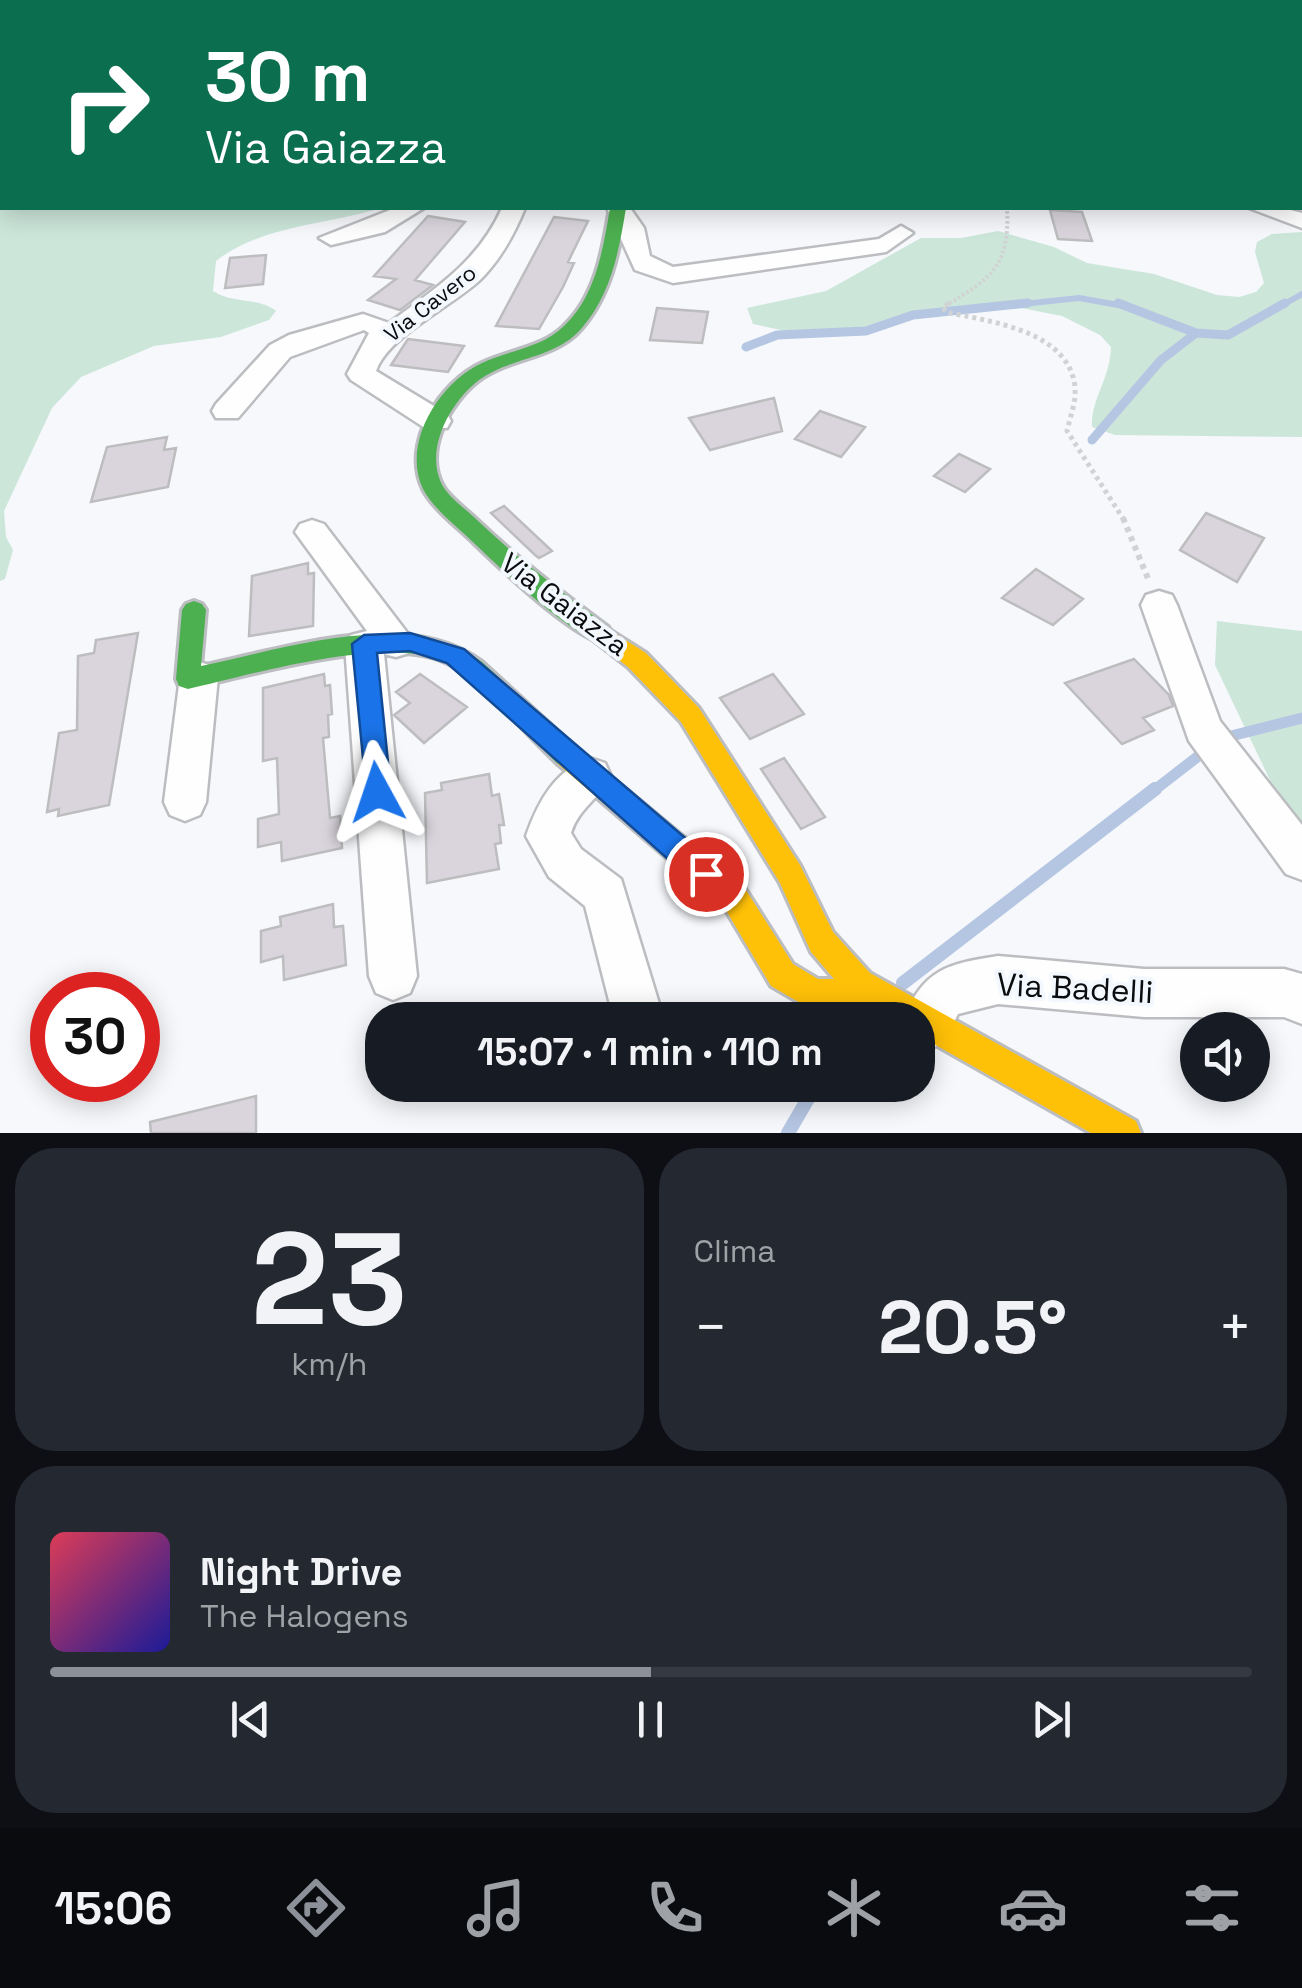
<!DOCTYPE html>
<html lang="it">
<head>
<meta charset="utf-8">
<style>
  body { margin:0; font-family:"Space Grotesk",sans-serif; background:#242831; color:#f1f3f6; height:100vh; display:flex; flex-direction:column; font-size:38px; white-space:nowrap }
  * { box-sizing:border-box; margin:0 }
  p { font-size:32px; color:#9ea1a6 }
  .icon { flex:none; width:55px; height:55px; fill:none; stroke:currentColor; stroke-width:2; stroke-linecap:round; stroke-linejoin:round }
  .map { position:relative; height:1133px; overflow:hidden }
  .drawer { display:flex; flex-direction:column; gap:15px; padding:15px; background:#0d0f14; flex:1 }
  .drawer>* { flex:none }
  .guide { position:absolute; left:0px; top:0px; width:1302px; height:210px; box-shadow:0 5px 25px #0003; background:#0b6e4f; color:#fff; overflow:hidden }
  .fabs { position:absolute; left:1180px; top:1012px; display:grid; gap:20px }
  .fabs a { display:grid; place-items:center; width:90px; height:90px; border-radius:50%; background:#171b24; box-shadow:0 5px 25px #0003; font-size:50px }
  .speed { position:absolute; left:30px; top:972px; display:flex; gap:20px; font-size:50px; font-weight:700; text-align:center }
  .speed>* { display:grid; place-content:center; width:130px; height:130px; border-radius:50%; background:#171b24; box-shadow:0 5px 25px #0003; line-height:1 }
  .speed .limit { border:15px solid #d22; background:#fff; color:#111 }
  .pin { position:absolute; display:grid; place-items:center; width:85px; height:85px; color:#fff; margin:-42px; border:5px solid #fff; border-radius:50%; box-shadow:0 2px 10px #0007 }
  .me { position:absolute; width:110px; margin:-55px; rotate:355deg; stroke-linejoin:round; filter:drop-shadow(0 0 8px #0008) }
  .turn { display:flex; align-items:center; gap:35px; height:210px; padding:0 40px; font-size:45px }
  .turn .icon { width:130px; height:130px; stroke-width:2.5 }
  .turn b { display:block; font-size:70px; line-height:85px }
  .big { font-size:75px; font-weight:600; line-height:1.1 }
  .drawer .card { flex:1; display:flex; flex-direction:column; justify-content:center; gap:15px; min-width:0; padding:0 35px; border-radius:40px; background:#242831 }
  .drawer .dial { align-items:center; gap:0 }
  .dial b { font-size:130px; line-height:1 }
  .song { display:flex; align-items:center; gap:30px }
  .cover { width:120px; height:120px; border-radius:15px; background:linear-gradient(135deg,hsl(350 70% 55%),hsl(240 70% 35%)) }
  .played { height:10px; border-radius:5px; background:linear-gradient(90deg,#8c9099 50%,#363941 50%) }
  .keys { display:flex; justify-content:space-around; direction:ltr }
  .heat { display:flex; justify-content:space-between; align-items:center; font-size:55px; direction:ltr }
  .drawer .tiles { flex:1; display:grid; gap:15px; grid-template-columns:1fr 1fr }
  .card:last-child { grid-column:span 2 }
  .trip { position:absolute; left:365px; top:1002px; width:570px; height:100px; border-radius:40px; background:#171b24; box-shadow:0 5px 25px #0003; font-weight:600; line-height:100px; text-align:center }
  .tabs { display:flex; height:160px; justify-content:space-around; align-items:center; background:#090b0e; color:#9ea1a6 }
  .tabs .icon { width:70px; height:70px }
  .tabs .selected { color:#8c9099 }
  .tabs b { font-size:45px; color:#f1f3f6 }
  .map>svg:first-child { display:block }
</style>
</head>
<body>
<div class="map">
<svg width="1302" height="1133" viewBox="0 0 1302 1133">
  <rect width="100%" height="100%" fill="#f6f8fb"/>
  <path fill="#cce6da" d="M0,98L2,208H381C327,225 262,225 216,261L213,291C232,304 258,297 276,311L269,320L221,337L154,346L81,377L52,408L4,511L6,537L13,550L5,579L0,581Z
    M998,231L1054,247L1087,263L1154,274L1217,295L1239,297L1256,292L1264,283L1255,252L1257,242L1272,234L1302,232V437L1115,435L1092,427C1091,398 1110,380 1111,347L1100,335L1062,316L1016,307L975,308L936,317L897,319L862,331L795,333L753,324L747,308L826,291L921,238H961Z
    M1217,621L1302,631V832L1278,797L1215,665Z"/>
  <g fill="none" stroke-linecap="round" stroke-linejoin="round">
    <path stroke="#b5c6e3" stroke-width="5" d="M1265,2L1271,0"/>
    <path stroke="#b5c6e3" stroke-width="6" d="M1004,306L1079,298L1124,306
      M1281,306L1302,294"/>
    <path stroke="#b5c6e3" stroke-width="9" d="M1118,303L1196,333L1228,335L1285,303
      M746,347L777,335L866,331L913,315L1028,303
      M1092,440L1161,360L1196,333"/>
    <path stroke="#b5c6e3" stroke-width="11" d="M1227,737L1302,718
      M1152,792L1201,754"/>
    <path stroke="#b5c6e3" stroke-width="14" d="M903,983L1155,789
      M788,1133L816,1085"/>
  </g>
  <path fill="#dad5dd" stroke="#bdbdbf" stroke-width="2.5" d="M1050,210L1082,212L1092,241L1058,239Z
    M428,216L465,222L415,280L433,285L400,310L368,300L396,279L374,276Z
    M554,217L588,221L568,262L574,263L563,287L539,329L496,326Z
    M266,255L263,284L225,288L230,258Z
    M657,308L708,312L702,343L650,340Z
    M408,339L464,346L448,372L391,365Z
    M774,398L782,431L710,450L689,418Z
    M820,411L865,427L841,457L795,439Z
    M167,437L164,450L176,448L168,487L91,502L107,447Z
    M959,454L990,469L965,492L934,476Z
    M504,506L552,551L539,558L535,555L491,513Z
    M1206,513L1264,538L1237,582L1180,550Z
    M308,563V574L314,573L313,626L249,636L252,576Z
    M1036,569L1083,599L1053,625L1002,598Z
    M138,633L109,805L58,816L59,809L47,812L59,733L77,730L78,656L94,653L96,640Z
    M1134,659L1169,695L1173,706L1143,718L1154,730L1122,744L1065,683Z
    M324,674L325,686L330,685L332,714L328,715L329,737L323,738L330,818L340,816L342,848L282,861L281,842L258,847V819L279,814L277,758L263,761V688Z
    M420,674L467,707L424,743L394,715L410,703L396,692Z
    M773,674L804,714L750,739L720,698Z
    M784,758L825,817L801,829L761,769Z
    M489,774L492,796L499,794L504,825H499L501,843L495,844L499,869L427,883L425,793L442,790L441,783Z
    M333,904L334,927L343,926L346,965L284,980L283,956L261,962V931L281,926L280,917Z
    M256,1096V1133H151L150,1122Z"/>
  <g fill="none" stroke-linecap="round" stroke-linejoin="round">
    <defs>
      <path id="street" d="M795,0H812L813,2H796Z
        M1300,133H1302V147H1300Z
        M395,208H424L385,232L331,245L319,238Z
        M502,208H525C514,235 501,259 480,280C452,306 387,337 376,371L447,414L451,421L447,428H425L351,380L347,374L369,333L364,330L290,357L238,418H216L212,411L216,404L270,345L289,335L363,314L389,323C436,288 478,262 502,208Z
        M607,208H630L644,228L650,256L673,267L879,239L901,226L913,233L886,252L673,283L635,270Z
        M1249,208H1283L1302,213V228Z
        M312,520L324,524L415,643L409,653L396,657L384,654L417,976L410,993L393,1000L376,993L369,976L345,645L351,635L367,631L295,532L300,524Z
        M1159,591L1172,595L1177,605L1220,721L1302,825V880L1286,874L1189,741L1141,605L1146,595Z
        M199,662L213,666L218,677L206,802L200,815L185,821L170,815L164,802L180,677L185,666Z
        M590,758L605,763L611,776C600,798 578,809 571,833L581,849L621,879L664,1020H614L585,906L549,877L526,836C538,802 554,771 590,758Z
        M998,956L1144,969H1284L1302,974V1024L1284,1017H1144L998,1004L958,1014L944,1043L926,1050L918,1046V1020H903C924,969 947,964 998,956Z"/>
      <path id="fast" d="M0,75H2V83H0Z
        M610,208H626C619,251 611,295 581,329C555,359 510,357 479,380C450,402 422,452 444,488C452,500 467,510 477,520C518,559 563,593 608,627L612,633L608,639L600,642C567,632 502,570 475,544C458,527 434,510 423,489C401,443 440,382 482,363C509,350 542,348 564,326C596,296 603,249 610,208Z
        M194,601L202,604L206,610L201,666C284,649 408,606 482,662L576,748L580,756L576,764L567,767L558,764C524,732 491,690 451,665C395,631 251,675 188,689L179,686L176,679L182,610L186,604Z"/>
      <path id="slow" d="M600,624L646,653L699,708L800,865L833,932L870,973L1136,1121L1141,1133H1091L918,1035V1020H892L859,1002L841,1011H814L771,986L724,907L558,764L554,756L558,748L567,745L576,748L744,887L793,964L818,979H834L811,952L780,883L681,722L628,667L592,639L588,633L592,627Z"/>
      <path id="jam" d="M394,0H405L406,2H395Z"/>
    </defs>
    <use href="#street" stroke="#bcbdc0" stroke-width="5"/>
    <use href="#fast" stroke="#bcbdc0" stroke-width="6"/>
    <use href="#slow" stroke="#bcbdc0" stroke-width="6"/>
    <use href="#jam" stroke="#bcbdc0" stroke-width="6"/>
    <path stroke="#d1d2d3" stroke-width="4" stroke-dasharray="2.5 2.5" stroke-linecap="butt" d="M945,306C992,278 1010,266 1007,208"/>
    <path stroke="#d1d2d3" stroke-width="5" stroke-dasharray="4 4" stroke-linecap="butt" d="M949,303L943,307L946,312C987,321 1059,329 1073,377C1079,396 1071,413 1067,431L1124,520"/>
    <path stroke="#d1d2d3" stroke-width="6" stroke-dasharray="5 5" stroke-linecap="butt" d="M1123,518L1149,581"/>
    <use href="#street" fill="#fefefe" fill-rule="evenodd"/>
    <use href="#fast" fill="#4caf50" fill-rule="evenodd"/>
    <use href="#slow" fill="#ffc107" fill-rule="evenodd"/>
    <use href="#jam" fill="#c62828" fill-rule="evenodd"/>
  </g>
  <path fill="#1a73e8" stroke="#114b97" stroke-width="2.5" d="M410,633L464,649L717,865L721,874L717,884L706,888L696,884L447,663L410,651L377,653L391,792L386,800L377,804L367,800L352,644L364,635Z"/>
  <g text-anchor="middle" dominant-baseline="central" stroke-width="8" stroke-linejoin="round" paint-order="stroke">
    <g font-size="22" fill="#0b0c0e" stroke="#f3f7fe">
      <text transform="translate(430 303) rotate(-38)">Via Cavero</text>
    </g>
    <g font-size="28" fill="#0b0c0e" stroke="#f3f7fe">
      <text transform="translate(565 604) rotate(37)">Via Gaiazza</text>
    </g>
    <g font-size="32" fill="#0b0c0e" stroke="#f3f7fe">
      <text transform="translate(1075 988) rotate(3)">Via Badelli</text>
    </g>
  </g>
</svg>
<div class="fabs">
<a><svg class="icon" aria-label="sound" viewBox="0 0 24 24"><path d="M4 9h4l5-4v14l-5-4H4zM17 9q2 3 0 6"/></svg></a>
</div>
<div class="speed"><div class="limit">30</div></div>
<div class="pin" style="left:706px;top:874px;background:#d93025"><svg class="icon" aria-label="arrive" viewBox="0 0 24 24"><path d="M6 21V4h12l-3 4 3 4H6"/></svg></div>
<svg class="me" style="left:377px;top:792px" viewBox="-20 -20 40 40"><path d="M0-17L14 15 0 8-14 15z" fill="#1a73e8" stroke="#fff" stroke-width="4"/></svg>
<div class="trip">15:07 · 1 min · 110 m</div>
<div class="guide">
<div class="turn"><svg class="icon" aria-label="right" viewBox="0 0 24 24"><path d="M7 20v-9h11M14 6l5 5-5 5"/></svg><div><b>30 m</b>Via Gaiazza</div></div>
</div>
</div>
<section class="drawer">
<div class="tiles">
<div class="card dial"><b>23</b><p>km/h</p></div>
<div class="card"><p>Clima</p>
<div class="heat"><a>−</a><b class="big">20.5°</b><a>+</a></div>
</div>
<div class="card">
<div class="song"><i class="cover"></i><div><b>Night Drive</b><p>The Halogens</p></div></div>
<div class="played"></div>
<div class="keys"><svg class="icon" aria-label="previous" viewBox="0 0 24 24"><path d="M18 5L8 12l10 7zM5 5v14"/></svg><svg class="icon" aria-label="pause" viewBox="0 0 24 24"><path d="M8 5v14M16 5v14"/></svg><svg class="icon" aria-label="next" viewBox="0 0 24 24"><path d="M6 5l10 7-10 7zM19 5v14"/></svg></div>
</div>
</div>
</section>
<nav class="tabs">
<b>15:06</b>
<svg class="icon selected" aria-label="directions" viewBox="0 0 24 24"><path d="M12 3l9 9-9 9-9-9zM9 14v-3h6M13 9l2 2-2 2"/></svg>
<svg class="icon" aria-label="music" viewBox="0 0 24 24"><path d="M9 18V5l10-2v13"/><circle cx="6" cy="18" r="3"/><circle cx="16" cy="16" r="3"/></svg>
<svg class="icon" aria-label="phone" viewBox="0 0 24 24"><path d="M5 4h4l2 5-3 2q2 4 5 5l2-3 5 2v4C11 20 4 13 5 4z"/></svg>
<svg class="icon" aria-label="climate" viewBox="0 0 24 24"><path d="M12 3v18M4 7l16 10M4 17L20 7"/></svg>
<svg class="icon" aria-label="car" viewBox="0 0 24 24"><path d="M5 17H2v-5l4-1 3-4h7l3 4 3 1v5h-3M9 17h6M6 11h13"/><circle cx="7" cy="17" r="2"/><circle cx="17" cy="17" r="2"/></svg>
<svg class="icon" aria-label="filters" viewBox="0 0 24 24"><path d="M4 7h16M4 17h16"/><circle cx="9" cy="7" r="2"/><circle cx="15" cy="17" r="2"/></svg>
</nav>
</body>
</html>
